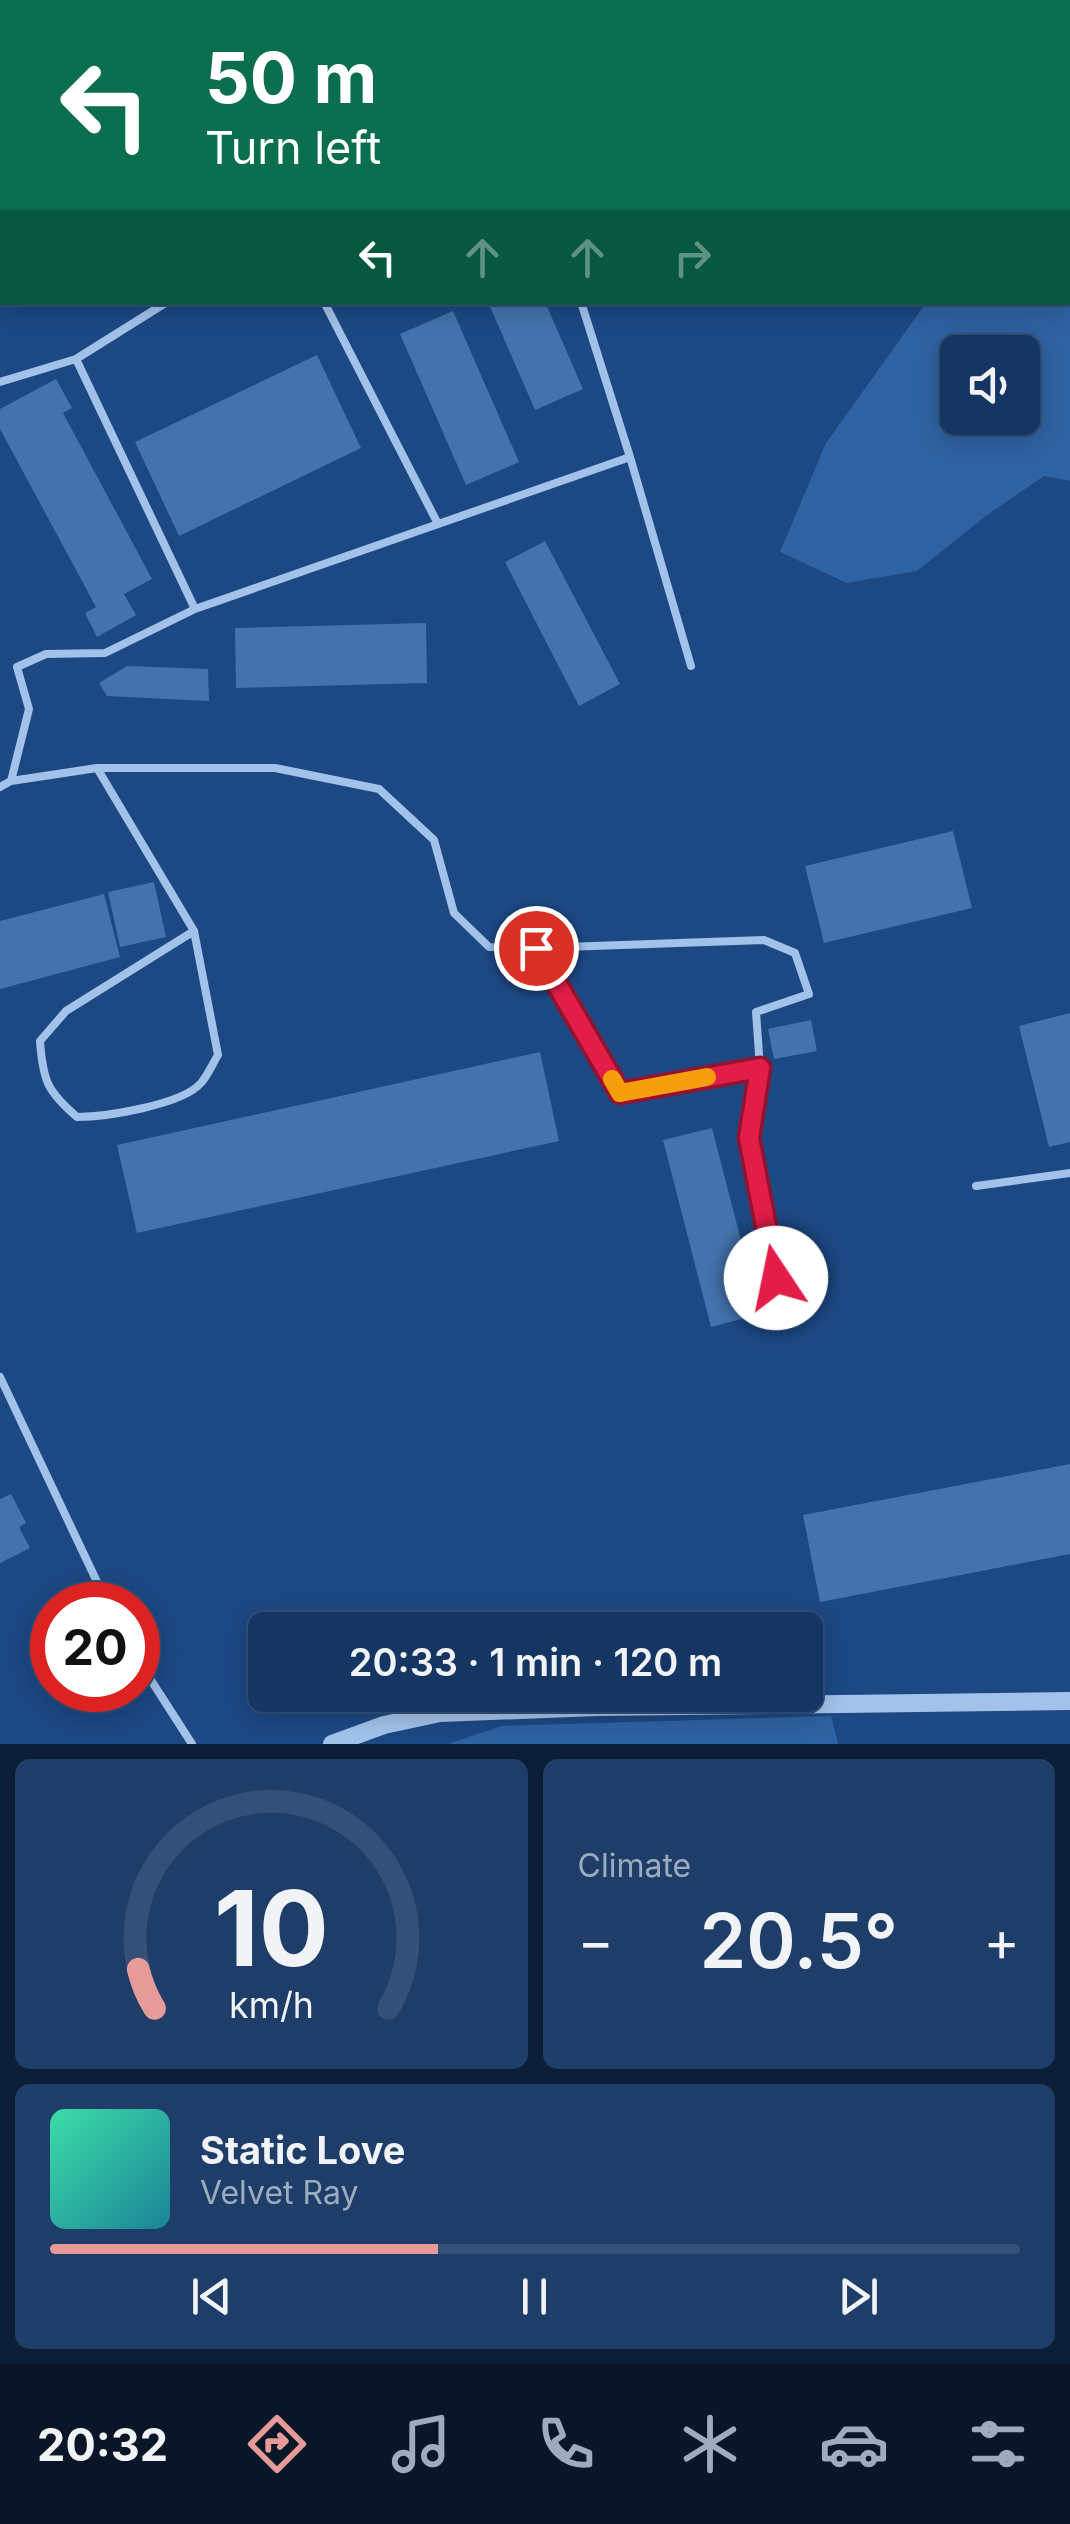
<!DOCTYPE html>
<html lang="en">
<head>
<meta charset="utf-8">
<style>
  body { margin:0; font-family:Inter,sans-serif; background:#1e3e69; color:#f1f3f6; height:100vh; display:flex; flex-direction:column; font-size:38px; white-space:nowrap }
  * { box-sizing:border-box; margin:0 }
  p { font-size:32px; color:#9dabbe }
  .icon { flex:none; width:55px; height:55px; fill:none; stroke:currentColor; stroke-width:2; stroke-linecap:round; stroke-linejoin:round }
  .map { position:relative; height:1744px; overflow:hidden }
  .sheet { display:flex; flex-direction:column; gap:15px; padding:15px; background:#0c1e36; flex:1 }
  .sheet>* { flex:none }
  .guide { position:absolute; left:0px; top:0px; width:1070px; height:305px; box-shadow:0 5px 25px #0003,0 0 0 2px #345078; background:#0b6e4f; color:#fff; overflow:hidden }
  .controls { position:absolute; left:940px; top:335px; display:grid; gap:20px }
  .controls a { display:grid; place-items:center; width:100px; height:100px; border-radius:15px; background:#153663; box-shadow:0 5px 25px #0003,0 0 0 2px #345078; font-size:50px }
  .speed { position:absolute; left:30px; top:1582px; display:flex; gap:20px; font-size:50px; font-weight:700; text-align:center }
  .speed>* { display:grid; place-content:center; width:130px; height:130px; border-radius:50%; background:#153663; box-shadow:0 5px 25px #0003,0 0 0 2px #345078; line-height:1 }
  .speed .limit { border:15px solid #d22; background:#fff; color:#111 }
  .pin { position:absolute; display:grid; place-items:center; width:85px; height:85px; color:#fff; margin:-42px; border:5px solid #fff; border-radius:50%; box-shadow:0 2px 10px #0007 }
  .me { position:absolute; width:110px; margin:-55px; rotate:349deg; stroke-linejoin:round; filter:drop-shadow(0 0 8px #0008) }
  .turn { display:flex; align-items:center; gap:35px; height:210px; padding:0 40px; font-size:45px }
  .turn .icon { width:130px; height:130px; stroke-width:2.5 }
  .turn b { display:block; font-size:70px; line-height:85px }
  .lanes { display:flex; align-items:center; height:95px; padding:0 40px; background:#0003; justify-content:center; gap:50px; direction:ltr }
  .lanes .off { opacity:.35 }
  .big { font-size:75px; font-weight:600; line-height:1.1 }
  .sheet .tile { flex:1; display:flex; flex-direction:column; justify-content:center; gap:15px; min-width:0; padding:0 35px; border-radius:15px; background:#1e3e69 }
  .sheet .dial { align-items:center; gap:0 }
  .dial svg { height:260px; overflow:visible; fill:none; stroke:#345078; stroke-width:7; stroke-linecap:round; text-anchor:middle }
  .dial text { fill:#f1f3f6; stroke:none }
  .song { display:flex; align-items:center; gap:30px }
  .cover { width:120px; height:120px; border-radius:15px; background:linear-gradient(135deg,hsl(160 70% 55%),hsl(190 70% 35%)) }
  .played { height:10px; border-radius:5px; background:linear-gradient(90deg,#e69b98 40%,#345078 40%) }
  .keys { display:flex; justify-content:space-around; direction:ltr }
  .heat { display:flex; justify-content:space-between; align-items:center; font-size:55px; direction:ltr }
  .sheet .tiles { flex:1; display:grid; gap:15px; grid-template-columns:1fr 1fr }
  .tile:last-child { grid-column:span 2 }
  .trip { position:absolute; left:248px; top:1612px; width:575px; height:100px; border-radius:15px; background:#153663; box-shadow:0 5px 25px #0003,0 0 0 2px #345078; font-weight:600; line-height:100px; text-align:center }
  .menu { display:flex; height:160px; justify-content:space-around; align-items:center; background:#081628; color:#9dabbe }
  .menu .icon { width:70px; height:70px }
  .menu .selected { color:#e69b98 }
  .menu b { font-size:45px; color:#f1f3f6 }
  .map>svg:first-child { display:block }
</style>
</head>
<body>
<div class="map">
<svg width="1070" height="1744" viewBox="0 0 1070 1744">
  <rect width="100%" height="100%" fill="#1c4884"/>
  <path fill="#2f62a2" fill-rule="evenodd" d="M852,0H1070V481L1044,476L987,515L917,571L847,583L780,552L826,443L926,303L1068,302V2ZM958,352H1022V418H958Z
    M831,1716L838,1744H448L502,1726Z"/>
  <path fill="#4472ad" d="M488,302H545L583,389L535,410Z
    M453,311L519,462L466,485L400,334Z
    M317,355L361,448L179,536L135,442Z
    M56,379L72,408L63,413L152,579L124,594L136,615L97,637L85,613L96,607L0,429V409Z
    M545,541L620,684L579,706L505,562Z
    M426,623L427,683L236,688L235,628Z
    M127,666L208,669L209,701L107,696L99,683Z
    M953,831L972,908L824,943L805,866Z
    M154,882L166,937L120,947L108,892Z
    M104,894L120,957L0,989V921Z
    M1070,1013V1142L1049,1147L1019,1026Z
    M811,1020L817,1051L774,1059L768,1029Z
    M540,1052L559,1141L137,1233L117,1145Z
    M712,1128L760,1314L711,1327L663,1140Z
    M1070,1464V1554L820,1602L803,1515Z
    M11,1494L26,1523L19,1527L30,1548L0,1563V1499Z"/>
  <g fill="none" stroke-linecap="round" stroke-linejoin="round">
    <path stroke="#a2c2ea" stroke-width="8" d="M444,0L445,2
      M737,0L738,2
      M612,2L618,0
      M0,116L2,115
      M324,302L438,524
      M76,359L167,302
      M0,382L76,359L195,609L630,457L581,302
      M630,457L691,666
      M97,768H275L379,789L434,840L454,913L489,947L536,948L764,940L795,953L809,994L756,1012L760,1068L749,1138L776,1277
      M11,781L97,768L194,931L66,1011L40,1041C43,1081 47,1091 77,1117C105,1117 182,1105 201,1083C208,1075 213,1063 218,1055L194,931
      M0,787L11,781L29,709L17,667L46,654L105,653L195,609
      M536,948L620,1093L760,1068
      M976,1186L1070,1173
      M0,1377L108,1605
      M138,1660L192,1744"/>
    <path stroke="#a2c2ea" stroke-width="18" d="M332,1744L384,1725L440,1713L597,1707L1070,1701"/>
  </g>
  <g fill="none" stroke-linecap="round" stroke-linejoin="round">
    <defs>
      <path id="route" d="M536,948L620,1093L760,1068L749,1138L776,1278"/>
    </defs>
    <use href="#route" stroke="#92132f" stroke-width="25"/>
    <use href="#route" stroke="#e11d48" stroke-width="18"/>
    <path stroke="#f59e0b" stroke-width="18" d="M612,1079L620,1093L707,1077"/>
  </g>
</svg>
<div class="controls">
<a><svg class="icon" aria-label="sound" viewBox="0 0 24 24"><path d="M4 9h4l5-4v14l-5-4H4zM17 9q2 3 0 6"/></svg></a>
</div>
<div class="speed"><div class="limit">20</div></div>
<div class="pin" style="left:536px;top:948px;background:#d93025"><svg class="icon" aria-label="arrive" viewBox="0 0 24 24"><path d="M6 21V4h12l-3 4 3 4H6"/></svg></div>
<svg class="me" style="left:776px;top:1278px" viewBox="-20 -20 40 40"><circle r="19" fill="#fff"/><path d="M0-13L10 11 0 6-10 11z" fill="#e11d48"/></svg>
<div class="trip">20:33 · 1 min · 120 m</div>
<div class="guide">
<div class="turn"><svg class="icon" aria-label="left" viewBox="0 0 24 24"><path d="M17 20v-9H6M10 6l-5 5 5 5"/></svg><div><b>50 m</b>Turn left</div></div>
<div class="lanes"><svg class="icon" aria-label="left" viewBox="0 0 24 24"><path d="M17 20v-9H6M10 6l-5 5 5 5"/></svg><svg class="icon off" aria-label="ahead" viewBox="0 0 24 24"><path d="M12 20V5M6 11l6-6 6 6"/></svg><svg class="icon off" aria-label="ahead" viewBox="0 0 24 24"><path d="M12 20V5M6 11l6-6 6 6"/></svg><svg class="icon off" aria-label="right" viewBox="0 0 24 24"><path d="M7 20v-9h11M14 6l5 5-5 5"/></svg></div>
</div>
</div>
<section class="sheet">
<div class="tiles">
<div class="tile dial"><svg viewBox="0 0 100 80">
<path d="M14 69A42 42 0 1 1 86 69"/>
<path d="M14 69A42 42 0 0 1 9 57" stroke="#e69b98"/>
<text x="50" y="56" font-size="32" font-weight="700">10</text>
<text x="50" y="72" font-size="11">km/h</text>
</svg></div>
<div class="tile"><p>Climate</p>
<div class="heat"><a>−</a><b class="big">20.5°</b><a>+</a></div>
</div>
<div class="tile">
<div class="song"><i class="cover"></i><div><b>Static Love</b><p>Velvet Ray</p></div></div>
<div class="played"></div>
<div class="keys"><svg class="icon" aria-label="previous" viewBox="0 0 24 24"><path d="M18 5L8 12l10 7zM5 5v14"/></svg><svg class="icon" aria-label="pause" viewBox="0 0 24 24"><path d="M8 5v14M16 5v14"/></svg><svg class="icon" aria-label="next" viewBox="0 0 24 24"><path d="M6 5l10 7-10 7zM19 5v14"/></svg></div>
</div>
</div>
</section>
<nav class="menu">
<b>20:32</b>
<svg class="icon selected" aria-label="directions" viewBox="0 0 24 24"><path d="M12 3l9 9-9 9-9-9zM9 14v-3h6M13 9l2 2-2 2"/></svg>
<svg class="icon" aria-label="music" viewBox="0 0 24 24"><path d="M9 18V5l10-2v13"/><circle cx="6" cy="18" r="3"/><circle cx="16" cy="16" r="3"/></svg>
<svg class="icon" aria-label="phone" viewBox="0 0 24 24"><path d="M5 4h4l2 5-3 2q2 4 5 5l2-3 5 2v4C11 20 4 13 5 4z"/></svg>
<svg class="icon" aria-label="climate" viewBox="0 0 24 24"><path d="M12 3v18M4 7l16 10M4 17L20 7"/></svg>
<svg class="icon" aria-label="car" viewBox="0 0 24 24"><path d="M5 17H2v-5l4-1 3-4h7l3 4 3 1v5h-3M9 17h6M6 11h13"/><circle cx="7" cy="17" r="2"/><circle cx="17" cy="17" r="2"/></svg>
<svg class="icon" aria-label="filters" viewBox="0 0 24 24"><path d="M4 7h16M4 17h16"/><circle cx="9" cy="7" r="2"/><circle cx="15" cy="17" r="2"/></svg>
</nav>
</body>
</html>
